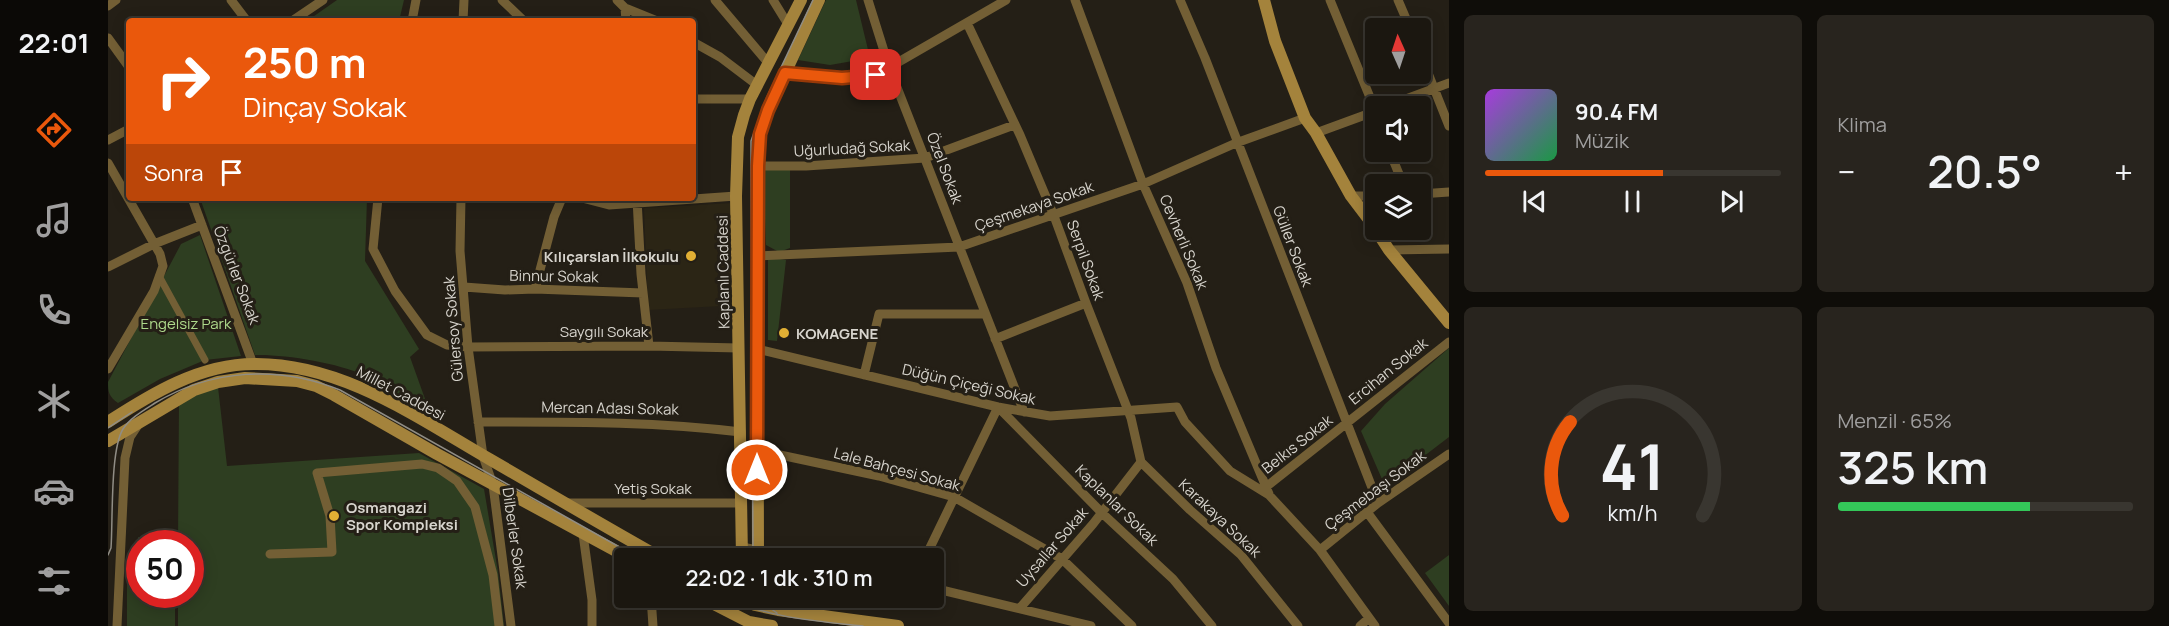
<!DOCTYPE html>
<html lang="tr">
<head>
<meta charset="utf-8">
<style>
  body { margin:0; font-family:Manrope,sans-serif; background:#28241e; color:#f1f3f6; height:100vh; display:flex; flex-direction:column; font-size:22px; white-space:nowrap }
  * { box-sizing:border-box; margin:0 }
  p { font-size:20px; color:#a09f9f }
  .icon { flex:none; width:33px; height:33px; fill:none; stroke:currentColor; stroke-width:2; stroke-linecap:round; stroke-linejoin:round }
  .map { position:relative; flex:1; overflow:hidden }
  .panel { display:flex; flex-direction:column; gap:15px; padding:15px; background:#0f0d09; width:720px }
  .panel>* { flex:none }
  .guide { position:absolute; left:18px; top:18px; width:570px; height:183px; border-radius:6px; box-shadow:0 3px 15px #0003,0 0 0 2px #393630; background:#ea580c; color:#fff; overflow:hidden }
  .needle { width:39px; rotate:357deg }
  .buttons { position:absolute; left:1257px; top:18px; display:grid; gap:12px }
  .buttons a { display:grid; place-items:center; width:66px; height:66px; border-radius:6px; background:#1b1710; box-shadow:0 3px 15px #0003,0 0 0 2px #393630; font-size:30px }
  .speed { position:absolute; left:18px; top:530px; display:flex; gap:12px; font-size:30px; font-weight:700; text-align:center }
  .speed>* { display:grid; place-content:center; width:78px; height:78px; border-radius:50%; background:#1b1710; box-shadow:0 3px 15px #0003,0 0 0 2px #393630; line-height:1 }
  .speed .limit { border:9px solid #d22; background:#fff; color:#111 }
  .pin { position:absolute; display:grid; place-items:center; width:51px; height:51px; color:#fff; margin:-26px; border-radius:12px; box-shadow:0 3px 9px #0006 }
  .me { position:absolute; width:66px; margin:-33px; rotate:0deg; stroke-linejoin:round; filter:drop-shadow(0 0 4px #0008) }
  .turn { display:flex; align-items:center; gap:21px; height:126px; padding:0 18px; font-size:27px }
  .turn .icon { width:78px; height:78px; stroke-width:2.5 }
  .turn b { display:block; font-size:42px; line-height:51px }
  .then { display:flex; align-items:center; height:57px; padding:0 18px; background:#0003; gap:12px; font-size:22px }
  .big { font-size:45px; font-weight:600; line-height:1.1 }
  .panel .tile { flex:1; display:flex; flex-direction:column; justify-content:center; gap:9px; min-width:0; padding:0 21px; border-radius:9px; background:#28241e }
  .panel .dial { align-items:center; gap:0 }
  .dial svg { height:156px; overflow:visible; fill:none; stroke:#393630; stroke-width:7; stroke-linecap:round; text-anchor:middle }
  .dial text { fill:#f1f3f6; stroke:none }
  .song { display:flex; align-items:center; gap:18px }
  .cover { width:72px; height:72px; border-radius:9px; background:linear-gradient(135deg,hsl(280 70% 55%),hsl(140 70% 35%)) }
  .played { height:6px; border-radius:3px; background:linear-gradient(90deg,#ea580c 60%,#393630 60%) }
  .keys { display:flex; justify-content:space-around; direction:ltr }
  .heat { display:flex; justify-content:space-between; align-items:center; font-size:33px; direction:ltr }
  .charge { height:9px; border-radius:4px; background:linear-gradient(90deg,#34c759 65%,#393630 0) }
  .panel .tiles { flex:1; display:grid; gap:15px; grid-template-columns:repeat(2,1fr) }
  .trip { position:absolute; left:506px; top:548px; width:330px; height:60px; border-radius:6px; background:#1b1710; box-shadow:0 3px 15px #0003,0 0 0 2px #393630; font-weight:600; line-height:60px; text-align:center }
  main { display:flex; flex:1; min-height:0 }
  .tabs { display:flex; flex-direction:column; width:108px; justify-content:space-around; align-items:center; background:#0b0906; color:#a09f9f }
  .tabs .icon { width:42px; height:42px }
  .tabs .on { color:#ea580c }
  .tabs b { font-size:27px; color:#f1f3f6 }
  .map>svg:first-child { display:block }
</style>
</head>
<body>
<main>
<nav class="tabs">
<b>22:01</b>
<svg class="icon on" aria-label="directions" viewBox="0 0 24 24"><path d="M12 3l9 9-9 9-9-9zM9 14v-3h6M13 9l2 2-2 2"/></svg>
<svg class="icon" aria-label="music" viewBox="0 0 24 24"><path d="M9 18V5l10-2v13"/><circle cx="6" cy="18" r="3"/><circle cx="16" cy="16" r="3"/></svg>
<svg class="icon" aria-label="phone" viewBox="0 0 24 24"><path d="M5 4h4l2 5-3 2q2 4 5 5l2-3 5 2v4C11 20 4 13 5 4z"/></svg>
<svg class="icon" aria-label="climate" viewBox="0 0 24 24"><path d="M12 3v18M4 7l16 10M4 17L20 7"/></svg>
<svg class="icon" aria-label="car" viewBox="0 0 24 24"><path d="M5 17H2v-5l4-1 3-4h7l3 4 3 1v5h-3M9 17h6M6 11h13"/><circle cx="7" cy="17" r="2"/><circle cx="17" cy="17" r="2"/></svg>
<svg class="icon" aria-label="filters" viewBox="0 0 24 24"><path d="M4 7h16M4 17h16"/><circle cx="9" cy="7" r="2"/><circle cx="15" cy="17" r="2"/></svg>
</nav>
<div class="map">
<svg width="1341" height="626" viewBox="0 0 1341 626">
  <rect width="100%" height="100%" fill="#241f16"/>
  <path fill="#2b2515" d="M625,203L631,305L540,310L536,208Z"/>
  <path fill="#2e3e21" d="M229,0H296L291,21H199Z
    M718,0H748L762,58L722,65L690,60Z
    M655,166H682V248L671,252L658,245Z
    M92,198H259L257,261L311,349L302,357L321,410C299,400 278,386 256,375C230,363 176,354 147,355Z
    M92,235L133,356L97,360L52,379L10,403C1,397 0,392 0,382L73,244Z
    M660,257L678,260L669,341L660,340Z
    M1341,348V437L1277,486L1253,431L1277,404Z
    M110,387L119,466L311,453L376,489L390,572L396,626H70V594H82V543H70L71,401Z
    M30,537L67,538V543H32V594H67V626H19V554H29Z
    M1341,555V606L1317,573Z"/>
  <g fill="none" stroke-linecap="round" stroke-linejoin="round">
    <path stroke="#735f35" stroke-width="7" d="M51,276L97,360"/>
    <path stroke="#735f35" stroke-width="9" d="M123,0L139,21
      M394,0L416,21
      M509,0L517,8L549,21
      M607,0L661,64
      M665,0L681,26
      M760,0L781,67L916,412
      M967,0L1035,184L1079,283L1108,368L1161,494
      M1072,0L1097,58L1270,503
      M1222,0L1268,112
      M1290,0L1302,28
      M0,6L8,0
      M517,8L518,21
      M184,21L215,0
      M304,21L308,0
      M355,21L356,0
      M859,23L912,135L946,216L978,303L1023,418L1033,462L985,524L912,608
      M0,38L21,67
      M585,42L612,57L649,85
      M1312,53L1341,126
      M677,73L734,78L768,75L898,0
      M585,99H642
      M1279,106L1341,83
      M1208,133L1268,111
      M0,140L21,129
      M1282,152L1295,184
      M0,163L52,254L55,266L46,291L0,369
      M649,166H698L817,158L906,125
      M1312,194L1341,192
      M1243,196H1268
      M84,198L145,364
      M270,198L265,249L287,291L319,335L339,345L360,347L541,346L631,348
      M353,198L352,251L360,347L375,456L385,485L403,626
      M474,198L501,205L628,196
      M529,199L533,274L541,346
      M1281,250L1341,249
      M649,256L851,247L1035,184L1128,143L1197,118
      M0,267L46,244L94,225
      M356,287L397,290L427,289L535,293
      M427,289L446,217L454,198
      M887,339L978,303
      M649,349L890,407L942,416L1069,407L1077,422L1122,471L1161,495L1212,550L1267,626
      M756,375L771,314H877
      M890,407L994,513L1065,579L1104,626
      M370,422C458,422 545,421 633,432
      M649,450L771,476L846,497L954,559L1024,626
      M1033,462L1082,510L1133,555L1190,626
      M1158,487L1341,342
      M459,503H634
      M1259,512L1341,623
      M475,534L484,600V626
      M634,547L689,558
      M1212,550L1270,503L1341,454
      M162,554L224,552L222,516L209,473L314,464L330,468L349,481L367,507L385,575L391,626
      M817,558L890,407
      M825,588L983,626
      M543,597L545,626
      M9,626L17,458L22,437L30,425
      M1252,626L1261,618"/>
    <path stroke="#a4833c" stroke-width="12" d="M1156,0L1167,41L1197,118L1208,133L1243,196L1268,229
      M1268,230L1281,250L1341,323
      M0,422C43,394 92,364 146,364C234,363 310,418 383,460C440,493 496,526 553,558
      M0,441L86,390L110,382L137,378L189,381L208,386L226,395L329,454L521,558
      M634,558L628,196L630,137L636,115L642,99L693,0
      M650,558L649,166L652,134L660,110L711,0
      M592,597L641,622L664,626
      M627,597L647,605L670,610L790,626"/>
    <path stroke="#908d85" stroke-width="1.5" d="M0,428L24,412
      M0,555L3,548C5,521 2,450 15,429C22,418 36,410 47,403C104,369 171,365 232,390L531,558
      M642,558L645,553L643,141L658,99L705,0
      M602,597L623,607
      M616,597C661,618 707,621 755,626
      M652,597L655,603L669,613"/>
  </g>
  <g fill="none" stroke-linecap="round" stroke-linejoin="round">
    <defs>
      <path id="route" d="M649,470L650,166L652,134L660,110L677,73L734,78L768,75"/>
    </defs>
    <use href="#route" stroke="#983908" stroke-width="15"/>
    <use href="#route" stroke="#ea580c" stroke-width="10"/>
  </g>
  <g fill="#e1af34" stroke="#241f16" stroke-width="2">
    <circle cx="583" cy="256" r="6"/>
    <circle cx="676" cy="333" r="6"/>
    <circle cx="226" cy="516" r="6"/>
  </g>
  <g text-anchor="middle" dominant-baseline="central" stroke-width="6" stroke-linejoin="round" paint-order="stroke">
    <g font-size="15" fill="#d7d4cd" stroke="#241f16">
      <text transform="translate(744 148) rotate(-3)">Uğurludağ Sokak</text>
      <text transform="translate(837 168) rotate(69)">Özel Sokak</text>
      <text transform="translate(926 206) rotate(-19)">Çeşmekaya Sokak</text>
      <text transform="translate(1076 242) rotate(67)">Cevherli Sokak</text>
      <text transform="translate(1185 246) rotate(69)">Güller Sokak</text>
      <text transform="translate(978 260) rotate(70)">Serpil Sokak</text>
      <text transform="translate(615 272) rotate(-91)">Kaplanlı Caddesi</text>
      <text transform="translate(129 275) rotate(69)">Özgürler Sokak</text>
      <text transform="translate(446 276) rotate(1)">Binnur Sokak</text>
      <text transform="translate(345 329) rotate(-95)">Gülersoy Sokak</text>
      <text x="496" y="331">Saygılı Sokak</text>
      <text transform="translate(1280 371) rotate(-39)">Ercihan Sokak</text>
      <text transform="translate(861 384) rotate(13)">Düğün Çiçeği Sokak</text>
      <text transform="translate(293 393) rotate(28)">Millet Caddesi</text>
      <text transform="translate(502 408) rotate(1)">Mercan Adası Sokak</text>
      <text transform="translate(1189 444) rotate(-38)">Belkıs Sokak</text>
      <text transform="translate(789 469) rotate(15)">Lale Bahçesi Sokak</text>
      <text x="545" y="488">Yetiş Sokak</text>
      <text transform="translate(1267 490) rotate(-37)">Çeşmebaşı Sokak</text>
      <text transform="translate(1009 505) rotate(44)">Kaplanlar Sokak</text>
      <text transform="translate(1112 518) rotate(43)">Karakaya Sokak</text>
      <text transform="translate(407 538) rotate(82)">Dilberler Sokak</text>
      <text transform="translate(944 547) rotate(-49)">Uysallar Sokak</text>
    </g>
    <g font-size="15" font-weight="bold" fill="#d7d4cd" stroke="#241f16" text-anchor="start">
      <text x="571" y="256" text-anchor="end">Kılıçarslan İlkokulu</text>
      <text x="688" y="333">KOMAGENE</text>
      <text x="238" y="507">Osmangazi<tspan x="238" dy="17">Spor Kompleksi</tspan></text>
    </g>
    <g font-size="15" fill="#aed98b" stroke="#241f16">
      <text x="78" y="323">Engelsiz Park</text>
    </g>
  </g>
</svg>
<div class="buttons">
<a><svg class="needle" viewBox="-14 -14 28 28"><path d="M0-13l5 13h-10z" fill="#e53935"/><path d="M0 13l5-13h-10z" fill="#a09f9f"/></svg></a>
<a><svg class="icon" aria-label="sound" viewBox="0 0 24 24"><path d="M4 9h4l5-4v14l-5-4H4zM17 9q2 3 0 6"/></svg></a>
<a><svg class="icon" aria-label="layers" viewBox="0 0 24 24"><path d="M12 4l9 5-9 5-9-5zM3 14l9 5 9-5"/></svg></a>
</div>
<div class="speed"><div class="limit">50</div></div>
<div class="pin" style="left:768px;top:75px;background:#d93025"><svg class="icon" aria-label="arrive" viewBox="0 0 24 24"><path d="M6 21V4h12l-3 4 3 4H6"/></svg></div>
<svg class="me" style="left:649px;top:470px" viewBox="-20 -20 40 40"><circle r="17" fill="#ea580c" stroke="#fff" stroke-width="3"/><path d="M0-11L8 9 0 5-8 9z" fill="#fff"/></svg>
<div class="trip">22:02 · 1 dk · 310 m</div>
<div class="guide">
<div class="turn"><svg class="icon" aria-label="right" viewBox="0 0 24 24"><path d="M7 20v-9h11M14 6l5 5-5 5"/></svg><div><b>250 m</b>Dinçay Sokak</div></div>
<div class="then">Sonra<svg class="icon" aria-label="arrive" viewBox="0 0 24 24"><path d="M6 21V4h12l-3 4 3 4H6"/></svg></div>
</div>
</div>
<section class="panel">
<div class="tiles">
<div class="tile">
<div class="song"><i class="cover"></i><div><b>90.4 FM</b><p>Müzik</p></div></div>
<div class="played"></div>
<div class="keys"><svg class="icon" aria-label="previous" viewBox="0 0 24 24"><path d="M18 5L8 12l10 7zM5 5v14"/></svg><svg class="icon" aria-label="pause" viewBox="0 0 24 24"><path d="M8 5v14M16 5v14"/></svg><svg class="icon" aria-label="next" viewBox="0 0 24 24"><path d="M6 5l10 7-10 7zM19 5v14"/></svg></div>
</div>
<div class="tile"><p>Klima</p>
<div class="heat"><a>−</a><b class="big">20.5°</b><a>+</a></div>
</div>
<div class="tile dial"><svg viewBox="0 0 100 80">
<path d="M14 69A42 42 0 1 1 86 69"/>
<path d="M14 69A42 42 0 0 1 18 21" stroke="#ea580c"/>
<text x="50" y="56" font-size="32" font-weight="700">41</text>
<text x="50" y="72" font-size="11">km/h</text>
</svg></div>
<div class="tile"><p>Menzil · 65%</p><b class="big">325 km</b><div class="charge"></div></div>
</div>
</section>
</main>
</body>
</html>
